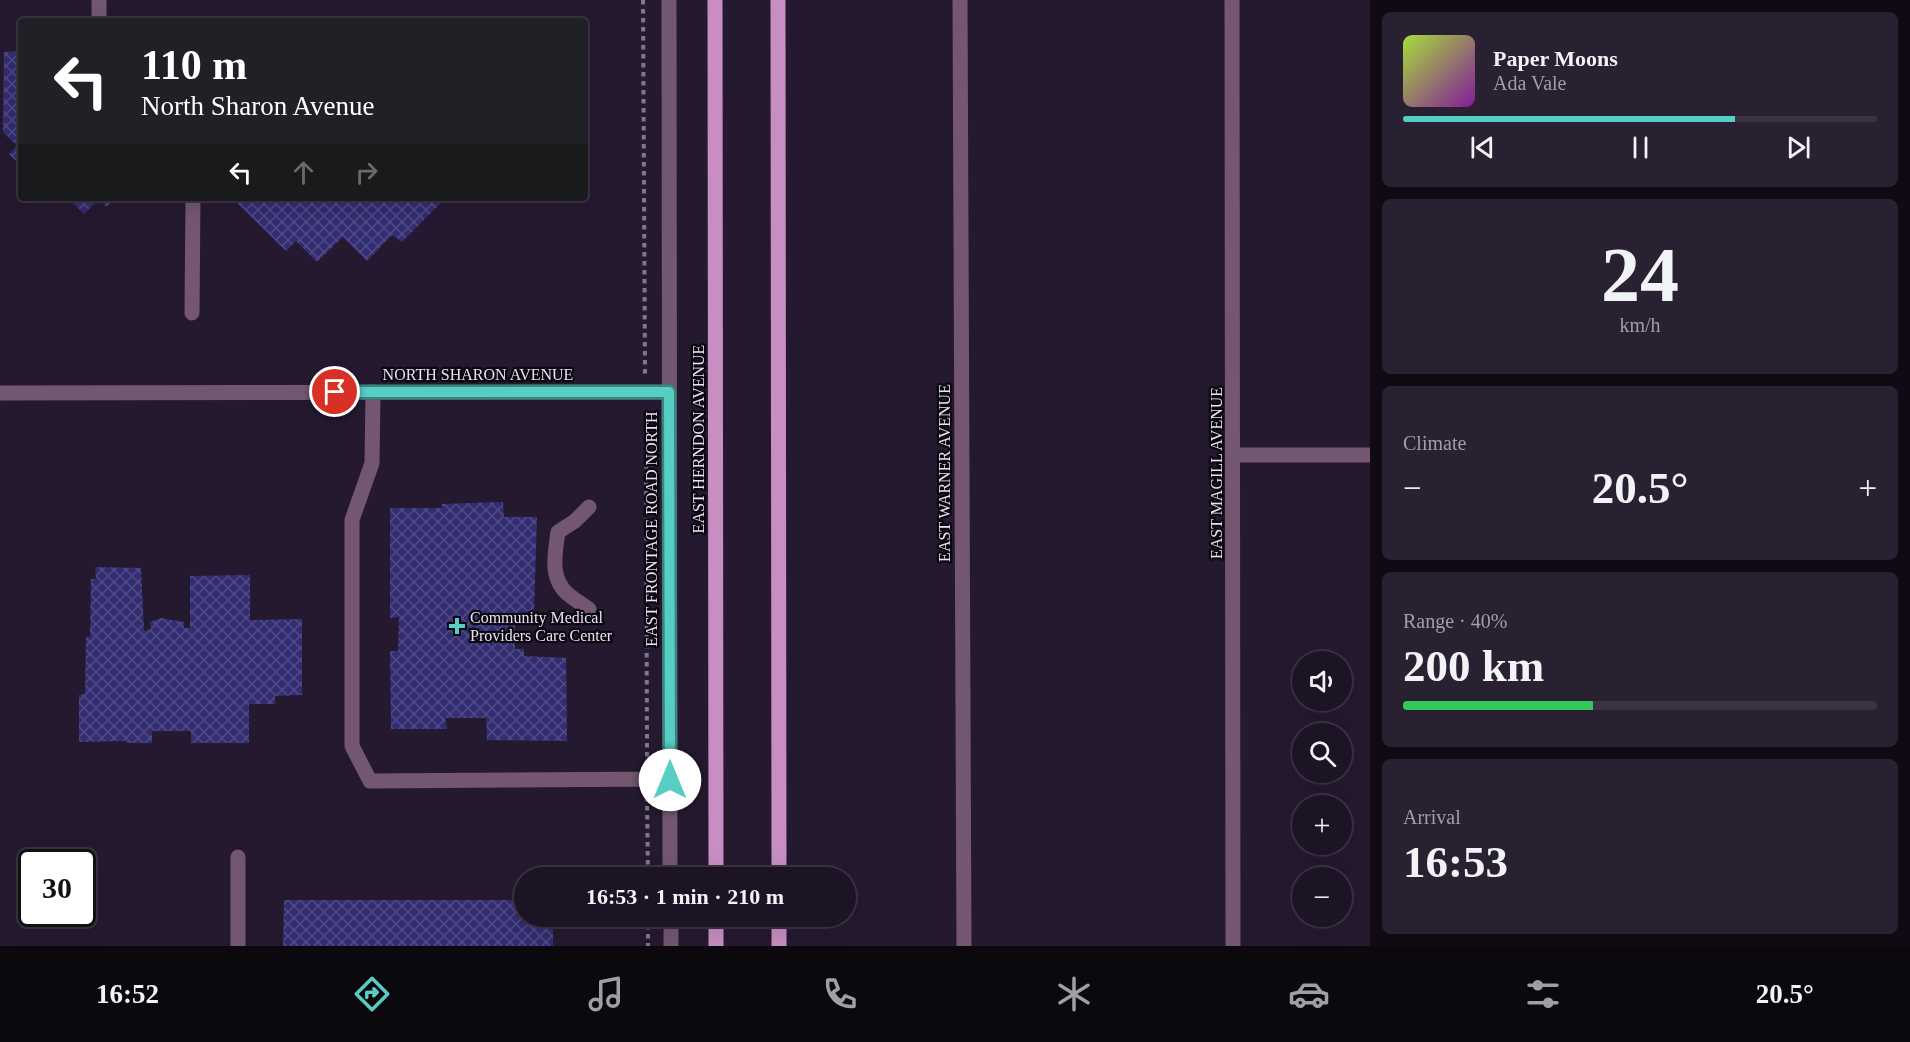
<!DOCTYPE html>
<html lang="en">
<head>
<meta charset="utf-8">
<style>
  body { margin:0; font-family:Georgia,serif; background:#292031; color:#f1f3f6; height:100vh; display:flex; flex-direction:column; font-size:22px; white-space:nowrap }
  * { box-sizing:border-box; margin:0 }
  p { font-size:20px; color:#a09ea6 }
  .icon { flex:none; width:33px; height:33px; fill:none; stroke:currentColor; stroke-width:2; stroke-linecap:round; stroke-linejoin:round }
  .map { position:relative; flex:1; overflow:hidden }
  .drawer { display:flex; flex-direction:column; gap:12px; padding:12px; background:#0f0a14; width:540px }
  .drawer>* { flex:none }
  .guide { position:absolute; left:18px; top:18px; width:570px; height:183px; border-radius:6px; box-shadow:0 6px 24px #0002,0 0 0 2px #3a3241; background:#202124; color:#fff; overflow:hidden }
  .controls { position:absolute; left:1292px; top:651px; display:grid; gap:12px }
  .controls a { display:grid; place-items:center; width:60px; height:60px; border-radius:50%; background:#1c1324; box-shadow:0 6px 24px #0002,0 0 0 2px #3a3241; font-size:30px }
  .speed { position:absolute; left:18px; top:849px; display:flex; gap:12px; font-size:30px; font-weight:700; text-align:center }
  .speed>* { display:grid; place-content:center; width:78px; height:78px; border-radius:50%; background:#1c1324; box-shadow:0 6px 24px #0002,0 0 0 2px #3a3241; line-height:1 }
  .speed .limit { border:3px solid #111; border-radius:9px; background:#fff; color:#111 }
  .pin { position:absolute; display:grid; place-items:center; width:51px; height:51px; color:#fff; margin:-26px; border:3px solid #fff; border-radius:50%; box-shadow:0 2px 6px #0007 }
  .me { position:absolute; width:66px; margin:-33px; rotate:0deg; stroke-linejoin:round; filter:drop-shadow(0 0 4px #0008) }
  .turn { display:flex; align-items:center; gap:21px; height:126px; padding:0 24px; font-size:27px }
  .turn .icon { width:78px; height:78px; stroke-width:2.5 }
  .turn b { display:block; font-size:42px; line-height:51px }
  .lanes { display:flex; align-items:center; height:57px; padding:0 24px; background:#0003; justify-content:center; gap:30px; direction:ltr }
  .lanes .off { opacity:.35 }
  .big { font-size:45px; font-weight:800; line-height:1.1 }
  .drawer .tile { flex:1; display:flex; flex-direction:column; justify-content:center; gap:9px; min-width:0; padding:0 21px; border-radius:9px; background:#292031 }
  .drawer .dial { align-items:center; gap:0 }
  .dial b { font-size:78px; line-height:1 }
  .song { display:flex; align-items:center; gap:18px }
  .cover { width:72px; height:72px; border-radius:9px; background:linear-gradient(135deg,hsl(80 70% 55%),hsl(290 70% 35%)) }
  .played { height:6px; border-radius:3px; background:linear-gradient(90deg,#56cec3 70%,#3a3241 70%) }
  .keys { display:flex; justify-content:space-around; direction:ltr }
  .heat { display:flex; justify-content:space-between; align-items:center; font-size:33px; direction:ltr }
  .charge { height:9px; border-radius:4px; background:linear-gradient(90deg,#34c759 40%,#3a3241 0) }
  .trip { position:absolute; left:514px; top:867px; width:342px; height:60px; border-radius:30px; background:#1c1324; box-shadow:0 6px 24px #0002,0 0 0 2px #3a3241; font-weight:800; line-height:60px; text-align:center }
  .tabs { display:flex; height:96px; justify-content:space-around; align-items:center; background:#0b080e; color:#a09ea6 }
  .tabs .icon { width:42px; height:42px }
  .tabs .active { color:#56cec3 }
  .tabs b { font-size:27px; color:#f1f3f6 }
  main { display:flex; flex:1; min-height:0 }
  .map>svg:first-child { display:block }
</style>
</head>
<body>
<main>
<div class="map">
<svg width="1370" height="946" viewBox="0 0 1370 946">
  <defs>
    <pattern id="building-cross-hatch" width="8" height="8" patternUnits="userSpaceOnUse" patternTransform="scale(1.5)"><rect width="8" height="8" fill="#332d72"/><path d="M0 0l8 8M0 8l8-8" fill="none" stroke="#514b87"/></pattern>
  </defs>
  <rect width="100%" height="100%" fill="#251930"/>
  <path fill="url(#building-cross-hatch)" d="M21,51V166L9,154L17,146L3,132L4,52Z
    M68,198H115L106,207L99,199L84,214Z
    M232,198H446L402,242L392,235L367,261L343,237L317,262L296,241L286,251Z
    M503,502L504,517H537L534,611L524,612V619L515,618V649H524V656L566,658L567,741L487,740L486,718H445L447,729H391L390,651H398L399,617L390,618V508H442V504Z
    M95,567L141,568L144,631L151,629L150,622L161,618L184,622V628H190V576L250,575V620L302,619V695L275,696V704H249V743H191V731H152V743H126V741L79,742V695L85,694L86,637H90L91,579H96Z
    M284,900H525V916H553V946H283Z"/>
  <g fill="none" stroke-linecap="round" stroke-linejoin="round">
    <path stroke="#81778b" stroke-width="4" stroke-dasharray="4.5 4.5" stroke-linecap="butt" d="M643,0L645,376
      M646,410L647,763
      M647,797L648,878
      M648,916V946"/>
    <path stroke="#735770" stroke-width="15" d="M99,0V21
      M669,0L670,878
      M960,0L964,946
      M1232,0L1233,946
      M192,313L193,198
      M373,392L372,463L352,520V746L370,781L670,779
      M0,393L669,392
      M1234,455H1370
      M589,507L575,521L558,532C555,554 549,579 569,595C575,600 582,604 589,609
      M238,857V946
      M671,916V946"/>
    <path stroke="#c88ec2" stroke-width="15" d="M715,0L716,878
      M778,0L779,878
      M716,916V946
      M779,916V946"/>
  </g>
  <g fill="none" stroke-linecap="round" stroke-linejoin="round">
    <defs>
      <path id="route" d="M335,392H669L670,780"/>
    </defs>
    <use href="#route" stroke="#38867f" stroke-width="15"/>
    <use href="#route" stroke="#56cec3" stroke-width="10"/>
  </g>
  <path fill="#56cec3" stroke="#0b0710" stroke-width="2" d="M454 617h6v6h6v6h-6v6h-6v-6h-6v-6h6z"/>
  <g text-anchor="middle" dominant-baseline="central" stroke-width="4.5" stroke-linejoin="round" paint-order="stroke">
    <g font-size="16" fill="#eae2f2" stroke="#0b0710">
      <text x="478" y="374">NORTH SHARON AVENUE</text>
      <text transform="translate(698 439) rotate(-90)">EAST HERNDON AVENUE</text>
      <text transform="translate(944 473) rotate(-90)">EAST WARNER AVENUE</text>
      <text transform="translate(1216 473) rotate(-90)">EAST MAGILL AVENUE</text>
      <text transform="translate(651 529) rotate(-90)">EAST FRONTAGE ROAD NORTH</text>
    </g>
    <g font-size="16" fill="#eae2f2" stroke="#0b0710" text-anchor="start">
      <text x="470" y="617">Community Medical<tspan x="470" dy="18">Providers Care Center</tspan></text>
    </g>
  </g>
</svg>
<div class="controls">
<a><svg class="icon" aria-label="sound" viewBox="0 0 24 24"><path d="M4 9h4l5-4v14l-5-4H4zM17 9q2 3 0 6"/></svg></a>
<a><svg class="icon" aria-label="search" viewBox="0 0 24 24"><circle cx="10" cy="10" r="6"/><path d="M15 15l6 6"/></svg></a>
<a>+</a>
<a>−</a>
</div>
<div class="speed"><div class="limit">30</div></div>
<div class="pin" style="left:335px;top:392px;background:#d93025"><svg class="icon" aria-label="arrive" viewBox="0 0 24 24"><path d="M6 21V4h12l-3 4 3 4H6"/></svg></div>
<svg class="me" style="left:670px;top:780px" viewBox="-20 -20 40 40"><circle r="19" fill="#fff"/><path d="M0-13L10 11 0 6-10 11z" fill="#56cec3"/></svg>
<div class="trip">16:53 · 1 min · 210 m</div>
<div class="guide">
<div class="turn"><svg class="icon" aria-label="left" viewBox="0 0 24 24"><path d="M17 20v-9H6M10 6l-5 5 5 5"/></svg><div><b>110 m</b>North Sharon Avenue</div></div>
<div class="lanes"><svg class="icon" aria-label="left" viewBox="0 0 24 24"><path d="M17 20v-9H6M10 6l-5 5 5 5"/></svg><svg class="icon off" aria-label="ahead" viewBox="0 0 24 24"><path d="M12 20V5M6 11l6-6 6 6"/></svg><svg class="icon off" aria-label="right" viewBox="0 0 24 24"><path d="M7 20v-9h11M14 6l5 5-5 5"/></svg></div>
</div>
</div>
<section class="drawer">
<div class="tile">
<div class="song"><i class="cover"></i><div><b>Paper Moons</b><p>Ada Vale</p></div></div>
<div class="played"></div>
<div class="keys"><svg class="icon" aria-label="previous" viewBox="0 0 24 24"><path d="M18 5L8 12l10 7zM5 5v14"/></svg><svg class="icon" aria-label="pause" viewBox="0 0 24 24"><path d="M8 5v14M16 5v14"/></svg><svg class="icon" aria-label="next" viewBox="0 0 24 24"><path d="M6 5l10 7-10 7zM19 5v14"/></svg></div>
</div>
<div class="tile dial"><b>24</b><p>km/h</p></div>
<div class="tile"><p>Climate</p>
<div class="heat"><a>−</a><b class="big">20.5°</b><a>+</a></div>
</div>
<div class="tile"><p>Range · 40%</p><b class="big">200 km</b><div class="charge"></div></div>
<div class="tile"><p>Arrival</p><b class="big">16:53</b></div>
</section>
</main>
<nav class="tabs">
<b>16:52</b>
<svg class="icon active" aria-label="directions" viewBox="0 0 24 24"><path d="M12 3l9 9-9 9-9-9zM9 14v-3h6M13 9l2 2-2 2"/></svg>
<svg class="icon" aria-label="music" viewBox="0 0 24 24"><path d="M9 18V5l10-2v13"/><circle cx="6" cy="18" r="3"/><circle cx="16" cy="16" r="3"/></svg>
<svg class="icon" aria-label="phone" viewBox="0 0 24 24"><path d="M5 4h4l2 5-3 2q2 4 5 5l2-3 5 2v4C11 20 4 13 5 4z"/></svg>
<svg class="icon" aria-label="climate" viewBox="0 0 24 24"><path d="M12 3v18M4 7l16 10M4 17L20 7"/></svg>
<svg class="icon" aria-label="car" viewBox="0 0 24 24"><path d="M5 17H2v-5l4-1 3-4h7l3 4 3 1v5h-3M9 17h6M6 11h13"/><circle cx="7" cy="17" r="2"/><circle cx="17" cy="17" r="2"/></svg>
<svg class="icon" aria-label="filters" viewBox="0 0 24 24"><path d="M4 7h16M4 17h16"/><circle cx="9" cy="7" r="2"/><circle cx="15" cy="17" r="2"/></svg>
<b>20.5°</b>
</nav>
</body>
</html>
